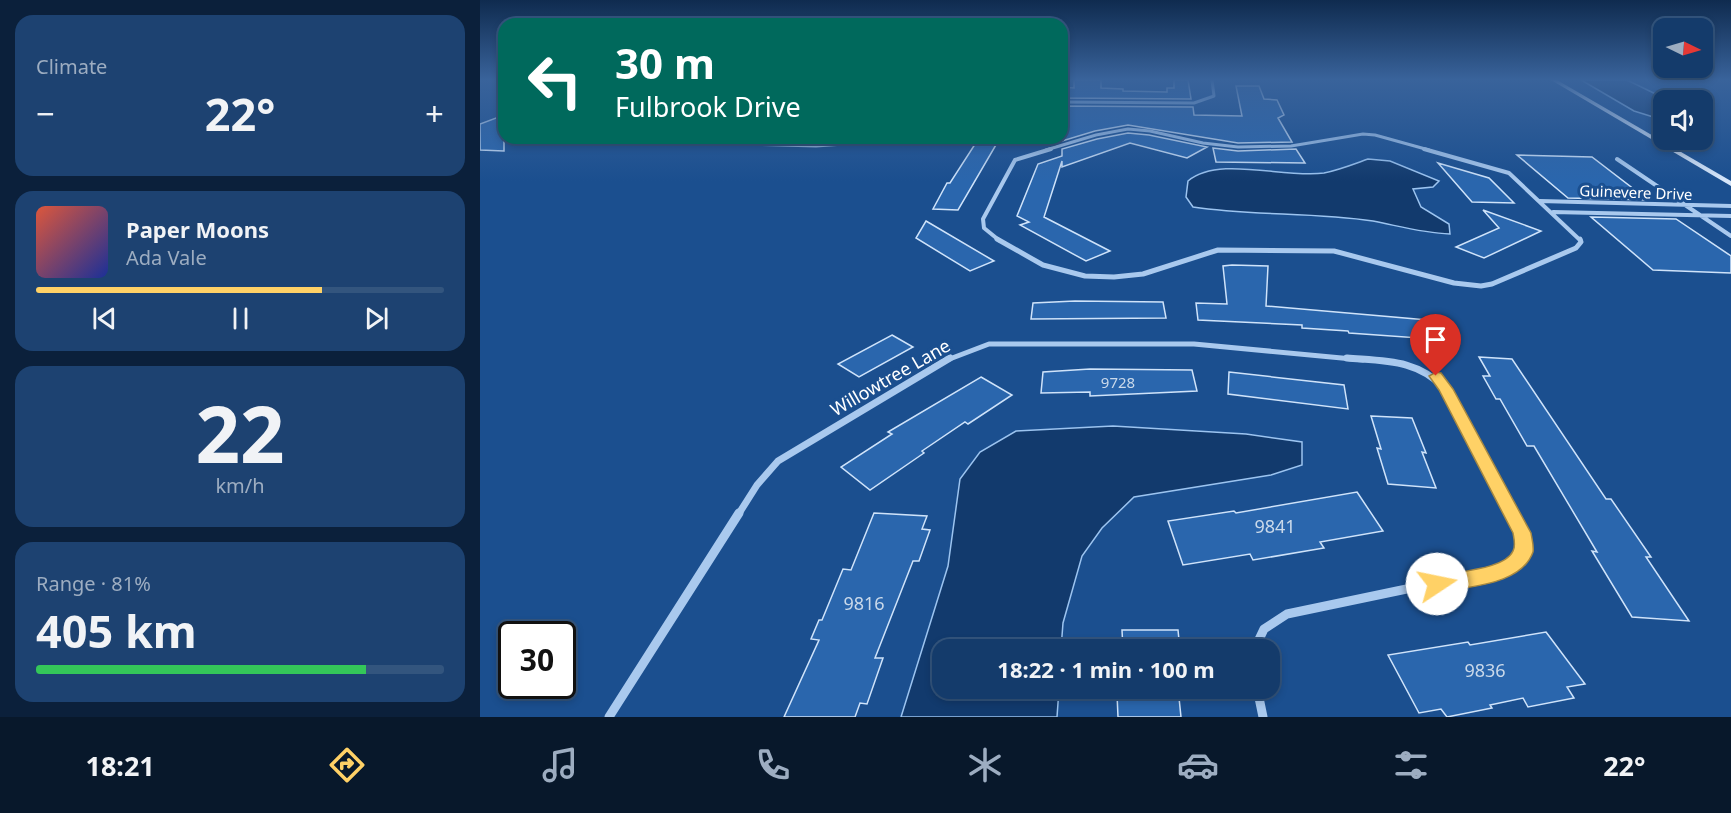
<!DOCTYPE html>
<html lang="en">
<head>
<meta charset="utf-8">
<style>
  body { margin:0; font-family:"Noto Sans",sans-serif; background:#1d4271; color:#f1f3f6; height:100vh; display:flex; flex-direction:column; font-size:22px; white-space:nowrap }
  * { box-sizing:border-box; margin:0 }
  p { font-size:20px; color:#9dadc1 }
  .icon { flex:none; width:33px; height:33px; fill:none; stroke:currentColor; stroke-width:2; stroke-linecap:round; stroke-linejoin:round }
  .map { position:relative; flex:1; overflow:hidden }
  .panel { display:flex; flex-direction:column; gap:15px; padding:15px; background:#0b203b; width:480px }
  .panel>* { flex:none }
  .hud { position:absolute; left:18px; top:18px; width:570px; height:126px; border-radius:18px; box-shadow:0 3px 9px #0003,0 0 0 2px #33557e; background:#00695c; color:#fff; overflow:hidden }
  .needle { width:39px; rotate:95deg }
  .fabs { position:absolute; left:1173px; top:18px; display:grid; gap:12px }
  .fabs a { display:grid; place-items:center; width:60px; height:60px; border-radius:12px; background:#143b6b; box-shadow:0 3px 9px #0003,0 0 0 2px #33557e; font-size:30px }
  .speed { position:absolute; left:18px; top:621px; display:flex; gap:12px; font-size:30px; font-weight:700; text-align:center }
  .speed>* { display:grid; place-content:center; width:78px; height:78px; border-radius:50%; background:#143b6b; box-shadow:0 3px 9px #0003,0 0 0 2px #33557e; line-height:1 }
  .speed .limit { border:3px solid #111; border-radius:9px; background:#fff; color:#111 }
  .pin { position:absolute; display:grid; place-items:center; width:51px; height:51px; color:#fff; margin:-62px -26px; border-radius:50% 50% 50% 0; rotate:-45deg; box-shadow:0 0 6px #0007 }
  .pin .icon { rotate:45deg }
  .me { position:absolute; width:66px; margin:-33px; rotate:79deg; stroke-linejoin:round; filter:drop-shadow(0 0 4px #0008) }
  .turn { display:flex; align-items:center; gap:21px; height:126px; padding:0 18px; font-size:27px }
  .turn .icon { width:78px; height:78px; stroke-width:2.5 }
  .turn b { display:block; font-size:42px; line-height:51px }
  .big { font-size:45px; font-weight:700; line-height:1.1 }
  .panel .widget { flex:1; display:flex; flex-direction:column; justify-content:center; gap:9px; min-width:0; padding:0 21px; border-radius:18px; background:#1d4271 }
  .panel .dial { align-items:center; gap:0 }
  .dial b { font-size:78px; line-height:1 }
  .song { display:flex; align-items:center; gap:18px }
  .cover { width:72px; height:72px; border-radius:9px; background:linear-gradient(135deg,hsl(10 70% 55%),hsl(230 70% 35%)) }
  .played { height:6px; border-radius:3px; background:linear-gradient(90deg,#ffd166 70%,#33557e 70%) }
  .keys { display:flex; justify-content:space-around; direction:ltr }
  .heat { display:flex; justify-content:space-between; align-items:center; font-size:33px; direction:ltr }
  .charge { height:9px; border-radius:4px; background:linear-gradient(90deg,#34c759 81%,#33557e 0) }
  .trip { position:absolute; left:452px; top:639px; width:348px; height:60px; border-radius:18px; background:#143b6b; box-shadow:0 3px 9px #0003,0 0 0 2px #33557e; font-weight:700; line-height:60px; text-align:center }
  .tab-bar { display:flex; height:96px; justify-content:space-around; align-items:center; background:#08182b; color:#9dadc1 }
  .tab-bar .icon { width:42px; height:42px }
  .tab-bar .active { color:#ffd166 }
  .tab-bar b { font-size:27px; color:#f1f3f6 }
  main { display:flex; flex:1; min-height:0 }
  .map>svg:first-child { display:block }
</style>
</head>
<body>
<main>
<section class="panel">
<div class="widget"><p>Climate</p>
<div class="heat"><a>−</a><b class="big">22°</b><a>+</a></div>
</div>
<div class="widget">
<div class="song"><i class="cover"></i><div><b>Paper Moons</b><p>Ada Vale</p></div></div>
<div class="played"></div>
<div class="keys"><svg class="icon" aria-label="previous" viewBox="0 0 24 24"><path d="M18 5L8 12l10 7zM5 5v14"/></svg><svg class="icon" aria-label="pause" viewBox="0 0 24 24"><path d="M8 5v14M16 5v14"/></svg><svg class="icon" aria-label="next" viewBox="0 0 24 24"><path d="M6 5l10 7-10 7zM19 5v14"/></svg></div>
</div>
<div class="widget dial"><b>22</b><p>km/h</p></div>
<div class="widget"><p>Range · 81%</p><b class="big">405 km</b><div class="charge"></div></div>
</section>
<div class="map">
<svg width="1251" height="717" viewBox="0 0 1251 717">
  <rect width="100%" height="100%" fill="#1b4f8f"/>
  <path fill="#123a6d" stroke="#9cc4f0" stroke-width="1.5" d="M1101,80H1147L1188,100H1184L1183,120L1154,111Z
    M888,159L910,161L959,181L953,187L933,189L941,207L969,224L970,234C942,233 919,226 893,221C833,212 772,216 713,207L706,197L708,181C739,155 805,179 844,173C859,170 874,164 888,159Z
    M633,426L766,434L822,442V465L791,475L654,497L622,528L602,556L583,623L581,649L462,650V688L579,689L577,717H421L468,566L480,479L500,452L536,431Z"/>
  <path fill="#2a66ad" stroke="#cfe3fa" stroke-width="1.5" d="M594,80H621V88L643,89V91L687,92V88H694V80H708L711,99L582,98V87L594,88Z
    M756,86H779L784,99L797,100L804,115L798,118L812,142L758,143L648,125L615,131L582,141V106L713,107L714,115L762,116Z
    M24,115V151L0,150V124Z
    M648,133L669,135L727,147L707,158L650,143L582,167V161L564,217L630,251L606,261L540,225L549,222L537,216L558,164L582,156V149L617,139Z
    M499,138H520L478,210L453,209L467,183H470Z
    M733,148L758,151L816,149L825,163L736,162Z
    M1037,155L1112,157L1168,200L1088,198Z
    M958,163L1009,178L1034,203L992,202Z
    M1003,210L1061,231L1004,258L976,247L1019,228Z
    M1111,217L1196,219L1251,256V273L1173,270Z
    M446,221L514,261L490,271L436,238Z
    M752,265L788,266L786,306L959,321L967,340L869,333L868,331L822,328V325L718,320L716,303L747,304L743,266Z
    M595,301L683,302L686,318L551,319L553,303Z
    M412,335L433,347L379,377L358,364Z
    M999,357L1032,359L1126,499H1131L1171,557H1166L1209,621L1152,617L1112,551L1117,552L1054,446H1047L1020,399H1016L1003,376H1010Z
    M610,369L712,370L717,391L610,396V392L561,393L563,372Z
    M749,372L864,385L868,409L748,394Z
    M501,377L532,395L488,424L485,422L442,451L444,453L390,490L361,467L412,434L408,432Z
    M891,416L932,418L946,453L942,452L956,488L908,484L897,448L901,449Z
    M877,492L903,531L840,542L844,548L773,560L770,554L703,565L688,521L754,511L756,513Z
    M394,513L447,516L442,529L450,530L439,561H433L395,658H403L387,704L380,703L375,717H304L339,640L331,639L339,620H342L363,569L371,570Z
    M642,630H698L700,650H643Z
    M1066,632L1105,684L1087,687L1094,698L1048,707L1043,698L1010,705L1012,708L967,717L961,709L939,713L908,655L988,642L990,645Z
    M645,688H698L701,717H638L637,694L645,695Z"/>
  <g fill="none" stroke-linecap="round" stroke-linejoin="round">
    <path stroke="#a9c9ee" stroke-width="3" d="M582,102L714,103L734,96L732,80
      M58,138L336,146L364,144L393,138
      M566,150L616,135L648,129L670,131L723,143L758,147L811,146L883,134L895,135L949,150"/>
    <path stroke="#a9c9ee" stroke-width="4" d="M944,149L1029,173L1101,241
      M1137,159L1251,236
      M1060,201L1251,206
      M1073,212L1251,216
      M520,241L504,228L503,219L535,160L571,149"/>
    <path stroke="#a9c9ee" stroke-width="5" d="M517,239L563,265L605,276L634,277L663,274L738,250L854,251L974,283L1001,286L1012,284L1096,248L1101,242L1100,239
      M467,360L509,344H714L883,360"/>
    <path stroke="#a9c9ee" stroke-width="7" d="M867,358C903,361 939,359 965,389L1032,515
      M258,515L277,485L298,461L470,358"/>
    <path stroke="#a9c9ee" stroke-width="9" d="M774,650L784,629L807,614L1027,568C1051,555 1042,532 1031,513
      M777,688L783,717
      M129,717L259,513"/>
    <path fill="#d6e6fa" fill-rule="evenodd" d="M1071,80H1077L1251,181V186Z"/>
  </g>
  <linearGradient id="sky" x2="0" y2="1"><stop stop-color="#0f2b4f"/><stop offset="0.44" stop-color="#39639b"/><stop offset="1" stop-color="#39639b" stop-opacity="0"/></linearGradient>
  <rect width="1251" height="181" fill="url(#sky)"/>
  <path fill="#ffd166" stroke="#a68842" stroke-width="1.5" d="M956,372L961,373L973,389L1051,533C1052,539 1054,546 1053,552C1041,586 987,586 957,593L950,590L947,584L950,578C970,571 1024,571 1033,551C1036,546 1034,539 1033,533L959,390L949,376Z"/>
  <g text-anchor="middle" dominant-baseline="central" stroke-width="6" stroke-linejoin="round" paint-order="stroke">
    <g font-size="15" fill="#fff" stroke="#1b4f8f">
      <text transform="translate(1156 192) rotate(2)">Guinevere Drive</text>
    </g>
    <g font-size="15" fill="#cad9ea">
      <text x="638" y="382">9728</text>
    </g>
    <g font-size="18" fill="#fff" stroke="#1b4f8f">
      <text transform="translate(410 377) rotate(-30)">Willowtree Lane</text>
    </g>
    <g font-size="18" fill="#cad9ea">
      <text x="795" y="526">9841</text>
      <text x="384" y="603">9816</text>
      <text x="1005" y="670">9836</text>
    </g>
  </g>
</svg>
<div class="fabs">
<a><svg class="needle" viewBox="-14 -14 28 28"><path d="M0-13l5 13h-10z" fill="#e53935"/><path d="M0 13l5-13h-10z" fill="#9dadc1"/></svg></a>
<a><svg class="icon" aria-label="sound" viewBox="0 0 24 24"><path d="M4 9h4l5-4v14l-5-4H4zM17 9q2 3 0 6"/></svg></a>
</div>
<div class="speed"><div class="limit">30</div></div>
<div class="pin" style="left:956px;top:376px;background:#d93025"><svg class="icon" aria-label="arrive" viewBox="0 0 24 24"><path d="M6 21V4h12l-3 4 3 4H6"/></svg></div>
<svg class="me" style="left:957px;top:584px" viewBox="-20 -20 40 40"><circle r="19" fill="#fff"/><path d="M0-13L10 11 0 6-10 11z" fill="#ffd166"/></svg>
<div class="trip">18:22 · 1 min · 100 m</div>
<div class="hud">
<div class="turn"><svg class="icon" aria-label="left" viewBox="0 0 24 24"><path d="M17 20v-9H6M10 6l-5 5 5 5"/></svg><div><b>30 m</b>Fulbrook Drive</div></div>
</div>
</div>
</main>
<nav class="tab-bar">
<b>18:21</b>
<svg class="icon active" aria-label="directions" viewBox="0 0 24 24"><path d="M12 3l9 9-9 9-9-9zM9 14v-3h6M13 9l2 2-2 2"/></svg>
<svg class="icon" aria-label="music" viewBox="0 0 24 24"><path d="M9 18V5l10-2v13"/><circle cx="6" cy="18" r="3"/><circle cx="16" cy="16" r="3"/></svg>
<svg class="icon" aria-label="phone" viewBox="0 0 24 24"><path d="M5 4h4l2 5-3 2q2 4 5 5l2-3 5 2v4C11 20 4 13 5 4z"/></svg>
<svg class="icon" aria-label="climate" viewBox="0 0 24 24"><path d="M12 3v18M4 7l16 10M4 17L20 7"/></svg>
<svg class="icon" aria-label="car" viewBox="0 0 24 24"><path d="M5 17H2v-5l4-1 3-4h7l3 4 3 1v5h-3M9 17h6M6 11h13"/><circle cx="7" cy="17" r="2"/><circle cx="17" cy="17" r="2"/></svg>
<svg class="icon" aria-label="filters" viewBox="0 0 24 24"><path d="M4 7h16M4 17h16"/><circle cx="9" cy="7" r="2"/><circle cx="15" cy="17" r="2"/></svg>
<b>22°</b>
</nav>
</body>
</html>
